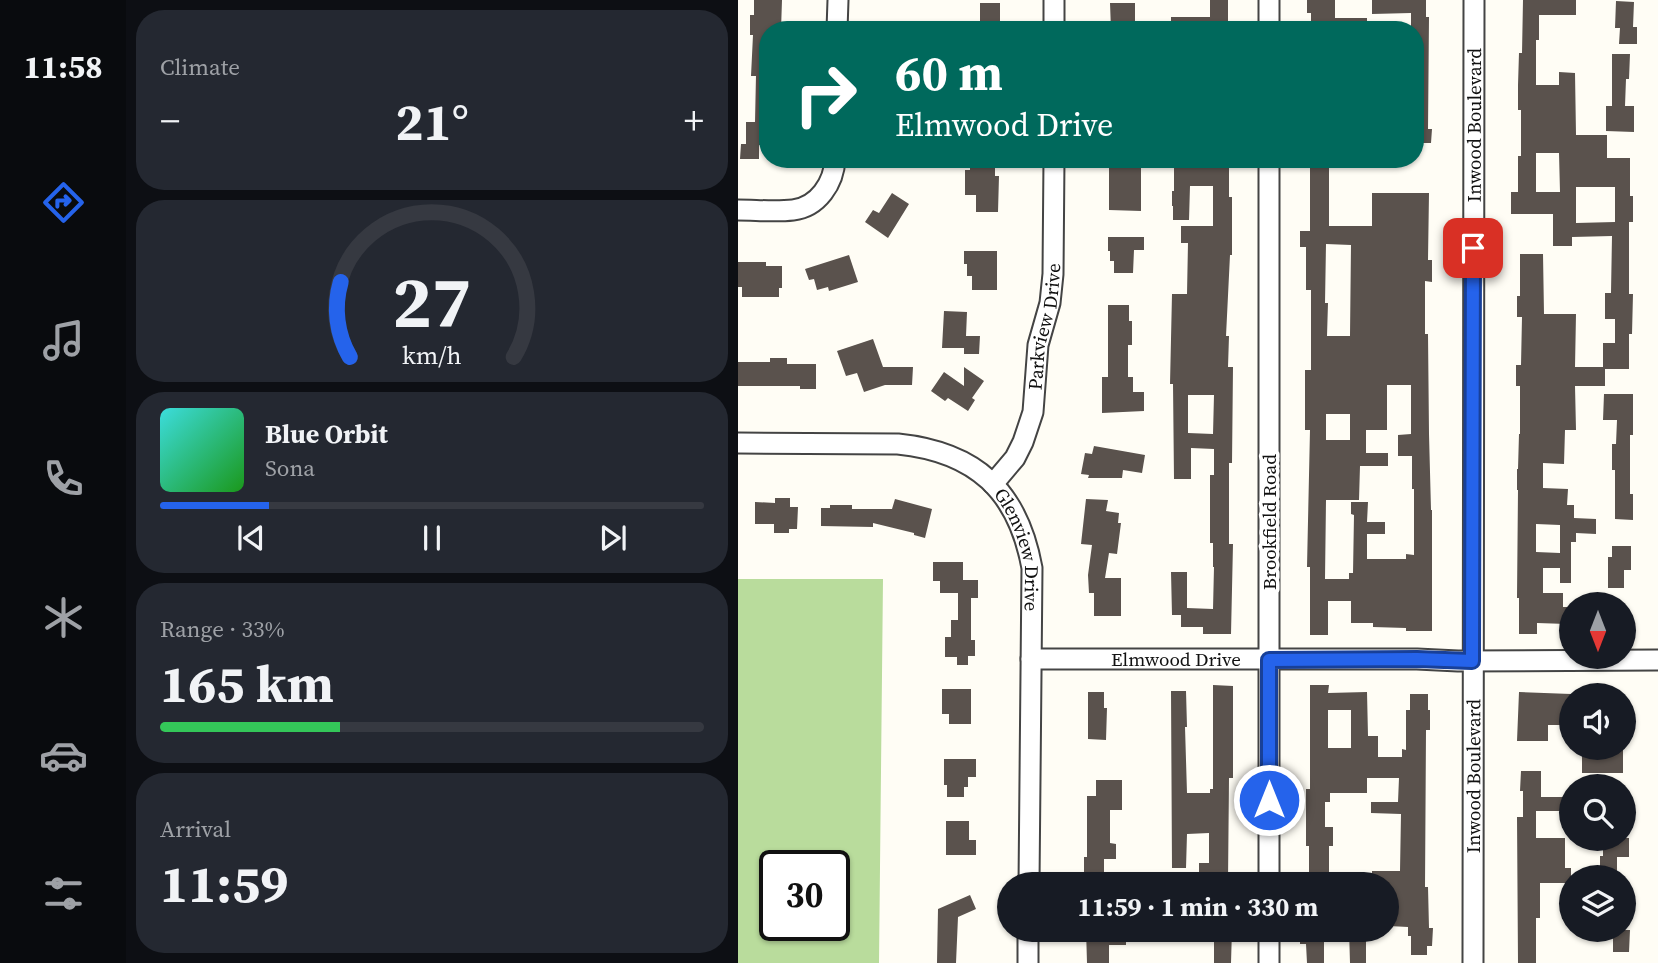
<!DOCTYPE html>
<html lang="en">
<head>
<meta charset="utf-8">
<style>
  body { margin:0; font-family:"Source Serif 4",serif; background:#242831; color:#f1f3f6; height:100vh; display:flex; flex-direction:column; font-size:26px; white-space:nowrap }
  * { box-sizing:border-box; margin:0 }
  p { font-size:23px; color:#9ea1a6 }
  .icon { flex:none; width:38px; height:38px; fill:none; stroke:currentColor; stroke-width:2; stroke-linecap:round; stroke-linejoin:round }
  .map { position:relative; flex:1; overflow:hidden }
  .side { display:flex; flex-direction:column; gap:10px; padding:10px; background:#0d0f14; width:612px }
  .side>* { flex:none }
  .top-card { position:absolute; left:21px; top:21px; width:665px; height:147px; border-radius:28px; box-shadow:0 2px 5px #0004; background:#00695c; color:#fff; overflow:hidden }
  .needle { width:46px; rotate:180deg }
  .tools { position:absolute; left:821px; top:592px; display:grid; gap:14px }
  .tools a { display:grid; place-items:center; width:77px; height:77px; border-radius:50%; background:#171b24; box-shadow:0 2px 5px #0004; font-size:35px }
  .speed { position:absolute; left:21px; top:850px; display:flex; gap:14px; font-size:35px; font-weight:700; text-align:center }
  .speed>* { display:grid; place-content:center; width:91px; height:91px; border-radius:50%; background:#171b24; box-shadow:0 2px 5px #0004; line-height:1 }
  .speed .limit { border:4px solid #111; border-radius:10px; background:#fff; color:#111 }
  .pin { position:absolute; display:grid; place-items:center; width:60px; height:60px; color:#fff; margin:-30px; border-radius:14px; box-shadow:0 4px 10px #0006 }
  .me { position:absolute; width:77px; margin:-38px; rotate:0deg; stroke-linejoin:round; filter:drop-shadow(0 0 5px #0008) }
  .turn { display:flex; align-items:center; gap:24px; height:147px; padding:0 21px; font-size:32px }
  .turn .icon { width:91px; height:91px; stroke-width:2.5 }
  .turn b { display:block; font-size:49px; line-height:60px }
  .big { font-size:52px; font-weight:700; line-height:1.1 }
  .side .card { flex:1; display:flex; flex-direction:column; justify-content:center; gap:10px; min-width:0; padding:0 24px; border-radius:28px; background:#242831 }
  .side .dial { align-items:center; gap:0 }
  .dial svg { height:182px; overflow:visible; fill:none; stroke:#363941; stroke-width:7; stroke-linecap:round; text-anchor:middle }
  .dial text { fill:#f1f3f6; stroke:none }
  .song { display:flex; align-items:center; gap:21px }
  .cover { width:84px; height:84px; border-radius:10px; background:linear-gradient(135deg,hsl(180 70% 55%),hsl(120 70% 35%)) }
  .played { height:7px; border-radius:4px; background:linear-gradient(90deg,#2563eb 20%,#363941 20%) }
  .keys { display:flex; justify-content:space-around; direction:ltr }
  .heat { display:flex; justify-content:space-between; align-items:center; font-size:38px; direction:ltr }
  .charge { height:10px; border-radius:5px; background:linear-gradient(90deg,#34c759 33%,#363941 0) }
  .trip { position:absolute; left:259px; top:872px; width:402px; height:70px; border-radius:35px; background:#171b24; box-shadow:0 2px 5px #0004; font-weight:700; line-height:70px; text-align:center }
  main { display:flex; flex:1; min-height:0 }
  .dock { display:flex; flex-direction:column; width:126px; justify-content:space-around; align-items:center; background:#090b0e; color:#9ea1a6 }
  .dock .icon { width:49px; height:49px }
  .dock .active { color:#2563eb }
  .dock b { font-size:32px; color:#f1f3f6 }
  .map>svg:first-child { display:block }
</style>
</head>
<body>
<main>
<nav class="dock">
<b>11:58</b>
<svg class="icon active" aria-label="directions" viewBox="0 0 24 24"><path d="M12 3l9 9-9 9-9-9zM9 14v-3h6M13 9l2 2-2 2"/></svg>
<svg class="icon" aria-label="music" viewBox="0 0 24 24"><path d="M9 18V5l10-2v13"/><circle cx="6" cy="18" r="3"/><circle cx="16" cy="16" r="3"/></svg>
<svg class="icon" aria-label="phone" viewBox="0 0 24 24"><path d="M5 4h4l2 5-3 2q2 4 5 5l2-3 5 2v4C11 20 4 13 5 4z"/></svg>
<svg class="icon" aria-label="climate" viewBox="0 0 24 24"><path d="M12 3v18M4 7l16 10M4 17L20 7"/></svg>
<svg class="icon" aria-label="car" viewBox="0 0 24 24"><path d="M5 17H2v-5l4-1 3-4h7l3 4 3 1v5h-3M9 17h6M6 11h13"/><circle cx="7" cy="17" r="2"/><circle cx="17" cy="17" r="2"/></svg>
<svg class="icon" aria-label="filters" viewBox="0 0 24 24"><path d="M4 7h16M4 17h16"/><circle cx="9" cy="7" r="2"/><circle cx="15" cy="17" r="2"/></svg>
</nav>
<section class="side">
<div class="card"><p>Climate</p>
<div class="heat"><a>−</a><b class="big">21°</b><a>+</a></div>
</div>
<div class="card dial"><svg viewBox="0 0 100 80">
<path d="M14 69A42 42 0 1 1 86 69"/>
<path d="M14 69A42 42 0 0 1 10 36" stroke="#2563eb"/>
<text x="50" y="56" font-size="32" font-weight="700">27</text>
<text x="50" y="72" font-size="11">km/h</text>
</svg></div>
<div class="card">
<div class="song"><i class="cover"></i><div><b>Blue Orbit</b><p>Sona</p></div></div>
<div class="played"></div>
<div class="keys"><svg class="icon" aria-label="previous" viewBox="0 0 24 24"><path d="M18 5L8 12l10 7zM5 5v14"/></svg><svg class="icon" aria-label="pause" viewBox="0 0 24 24"><path d="M8 5v14M16 5v14"/></svg><svg class="icon" aria-label="next" viewBox="0 0 24 24"><path d="M6 5l10 7-10 7zM19 5v14"/></svg></div>
</div>
<div class="card"><p>Range · 33%</p><b class="big">165 km</b><div class="charge"></div></div>
<div class="card"><p>Arrival</p><b class="big">11:59</b></div>
</section>
<div class="map">
<svg width="920" height="963" viewBox="0 0 920 963">
  <rect width="100%" height="100%" fill="#fffdf5"/>
  <path fill="#b9dc9c" fill-rule="evenodd" d="M0,579H145L141,963H0ZM37,866H96V926H37Z"/>
  <path fill="#5a524d" fill-rule="evenodd" d="M16,0H44L43,30H30V145H21V159H2L3,144H8V122H17L18,76H13L15,35H12V15H16Z
    M472,0H490V30H433V17H472Z
    M569,0H597V18H629V30H573V13H569Z
    M634,0H688V17H691L690,129H694L693,143H677V30H673V13L634,14Z
    M785,0H838V15H801V40H798V85H821V72L837,73L838,135H869V158H892V196H895V222H891V294H895L894,334H891V369H867V386H837L838,430H827L826,464L805,463V488L830,489L829,505H836V518L858,519V534L838,533V542H833V583H822V568H805V593H825V607H829V624L799,623V634H781V598H779L780,490H779V469H780L781,434H782V386H778V365H783L784,317H779V296H782V254H805L806,314H838L837,367H865V343H877V319H867V293H873L874,236L834,237V246H815V214H773V192H780V156H783V110H780V85L781,53H784ZM798,153H821L822,192H798ZM838,187H877V222L838,223ZM798,524L822,525V553L798,552Z
    M878,1L896,2L895,27H899V44H881L882,28H877Z
    M242,3H262V30H242Z
    M372,3H397V30H373Z
    M874,54H892L891,79H888L887,106H896V132L868,131V106H874Z
    M436,159H452V162H491V197H494V255H492L488,336H491L490,367H495L494,463H491V544H495L493,634H465V627H443V615H434L433,572H449V608L475,609L476,567H475V543H472V475H476V449L453,448V479H436L435,384H432L434,294H449L450,243H443V226H475V186H452L451,220H435V206H434V191H436ZM450,395H476L475,434L450,433Z
    M232,161H257V176H261L260,212H238V195H227V170H232Z
    M572,163H591V226H634V193H691L690,260H694V282L687,281V334H690L691,434L693,510H694V631H668V628L635,627V623H613V601H590V635H572V567H569L572,430H567V370H573V290H568V247H562V231H572ZM588,244L613,245L612,336H589L590,303H587ZM649,385H673V434L660,435V456H674V489H676V555L668,554V559H629V534H647V522H629L630,502H613V514L616,515L615,573H611V579H587L588,500H621L622,466H650V453H628V430H649ZM588,414H612V440H588Z
    M371,165L403,166V211L371,210Z
    M154,193L171,204L150,238L127,222L135,210L141,213Z
    M370,237H406V250H396L395,273H376V261H372V251H370Z
    M226,251H259V290H234V276H229V264H226Z
    M111,255L120,282L91,291L90,287L79,290L76,279L71,280L67,269Z
    M0,262H28V266H44V288H41V297H4V287H0Z
    M370,305H391V321H394V345H390V377H395V392H406V411L364,413V377H370Z
    M206,311L229,312L228,336H242L241,354H226V348H204Z
    M135,339L145,367H175L174,385H147L126,392L119,373L108,376L99,351Z
    M32,358H49V364H78V389H62V386H0V362H32Z
    M226,367L246,381L234,398L237,400L230,411L210,398L207,401L193,391L206,372L226,386Z
    M866,394H895V435H892V494H895V520L877,519V470H874V444H878L879,420H865Z
    M356,446L407,455L404,473L385,470L384,478H350L351,475L343,474L347,453L354,454Z
    M37,498H52V507H60L59,529H51V533H36V524H17V502L37,503Z
    M157,499L194,509L187,538L176,535V533L135,523V527L83,526V508H92V505H114V509H154Z
    M348,499L370,500L368,511L381,513L380,523H383L379,554L371,553L367,578H383V616H356V593H351L350,575L354,545L343,544Z
    M874,546H893V570H886V588H870V557H874Z
    M195,562H225V580H240V598H233V640H237V656H230V665H219V657H207V637H213V620H220V593H202V581H195Z
    M475,685L495,686V778H491L490,881H461V863H471V833L449,834L448,868H434L433,691H448L449,727H447L449,793H472V789H475Z
    M572,685H591L590,693L629,692L630,736H640V757H664V749L668,750V710H672V694H690V710H692V730H688L687,887H690L691,928H695L694,946H689V955H673V936H670V927L651,926L649,883H634V871H662L663,814L633,813V802H660L661,778H629V793H592V802H587V827H595V846H591V883H571V846H568V789H572ZM590,710H613V748H590Z
    M204,689H233V724H211V714H204Z
    M350,692H366V708H369L368,740L350,739Z
    M781,692L833,694V725H810V741H779Z
    M864,747H885V773H844V756H864Z
    M206,759H238V777H230V787H226V797H209V785H206Z
    M783,771H803V797H826V811H798V838H827V868H833V883H802V918H798V963H780L779,817H785V791H782Z
    M358,780H384V810H372V843L378,844V859H366V874L346,873V857H349V796H358Z
    M208,821H231V840H238V855H208Z
    M873,838H891V857H879V874L862,873V856H865V847H873Z
    M232,895L238,909L220,917L218,963H199L200,909Z
    M348,929H388V945H371V963H349Z
    M476,929H494L493,963H476Z
    M562,929H586V963H569L568,944H562Z
    M611,929H628V963H612Z
    M875,930H892L891,952H875Z"/>
  <g fill="none" stroke-linecap="round" stroke-linejoin="round">
    <defs>
      <g id="minor">
        <path d="M99,30L100,0"/>
        <path d="M316,30V0"/>
        <path d="M531,30V0"/>
        <path d="M0,210C18,210 37,212 55,210C80,207 96,183 97,159"/>
        <path id="s1" d="M0,443L160,444C238,452 280,491 294,568L291,884"/>
        <path id="s2" d="M255,484L277,458L285,442L295,412L300,345L312,303L315,274L316,159"/>
        <path id="s3" d="M293,659H679L720,661L920,660"/>
        <path d="M531,884V159"/>
        <path d="M290,963V929"/>
        <path d="M531,963V929"/>
        <path id="s4" d="M735,963L736,0"/>
      </g>
    </defs>
    <use href="#minor" stroke="#444" stroke-width="23"/>
    <use href="#minor" stroke="#fff" stroke-width="19"/>
  </g>
  <g fill="none" stroke-linecap="round" stroke-linejoin="round">
    <defs>
      <path id="route" d="M531,800V660L679,659L734,661L735,248"/>
    </defs>
    <use href="#route" stroke="#184099" stroke-width="18"/>
    <use href="#route" stroke="#2563eb" stroke-width="12"/>
  </g>
  <g text-anchor="middle" dominant-baseline="central" stroke-width="7" stroke-linejoin="round" paint-order="stroke">
    <g font-size="19" fill="#111" stroke="#fff">
      <text stroke="none"><textPath href="#s4" startOffset="838">Inwood Boulevard</textPath></text>
      <text stroke="none"><textPath href="#s2" startOffset="170">Parkview Drive</textPath></text>
      <text transform="translate(531 522) rotate(-90)">Brookfield Road</text>
      <text stroke="none"><textPath href="#s1" startOffset="338">Glenview Drive</textPath></text>
      <text stroke="none"><textPath href="#s3" startOffset="145">Elmwood Drive</textPath></text>
      <text stroke="none"><textPath href="#s4" startOffset="187">Inwood Boulevard</textPath></text>
    </g>
  </g>
</svg>
<div class="tools">
<a><svg class="needle" viewBox="-14 -14 28 28"><path d="M0-13l5 13h-10z" fill="#e53935"/><path d="M0 13l5-13h-10z" fill="#9ea1a6"/></svg></a>
<a><svg class="icon" aria-label="sound" viewBox="0 0 24 24"><path d="M4 9h4l5-4v14l-5-4H4zM17 9q2 3 0 6"/></svg></a>
<a><svg class="icon" aria-label="search" viewBox="0 0 24 24"><circle cx="10" cy="10" r="6"/><path d="M15 15l6 6"/></svg></a>
<a><svg class="icon" aria-label="layers" viewBox="0 0 24 24"><path d="M12 4l9 5-9 5-9-5zM3 14l9 5 9-5"/></svg></a>
</div>
<div class="speed"><div class="limit">30</div></div>
<div class="pin" style="left:735px;top:248px;background:#d93025"><svg class="icon" aria-label="arrive" viewBox="0 0 24 24"><path d="M6 21V4h12l-3 4 3 4H6"/></svg></div>
<svg class="me" style="left:531px;top:800px" viewBox="-20 -20 40 40"><circle r="17" fill="#2563eb" stroke="#fff" stroke-width="3"/><path d="M0-11L8 9 0 5-8 9z" fill="#fff"/></svg>
<div class="trip">11:59 · 1 min · 330 m</div>
<div class="top-card">
<div class="turn"><svg class="icon" aria-label="right" viewBox="0 0 24 24"><path d="M7 20v-9h11M14 6l5 5-5 5"/></svg><div><b>60 m</b>Elmwood Drive</div></div>
</div>
</div>
</main>
</body>
</html>
